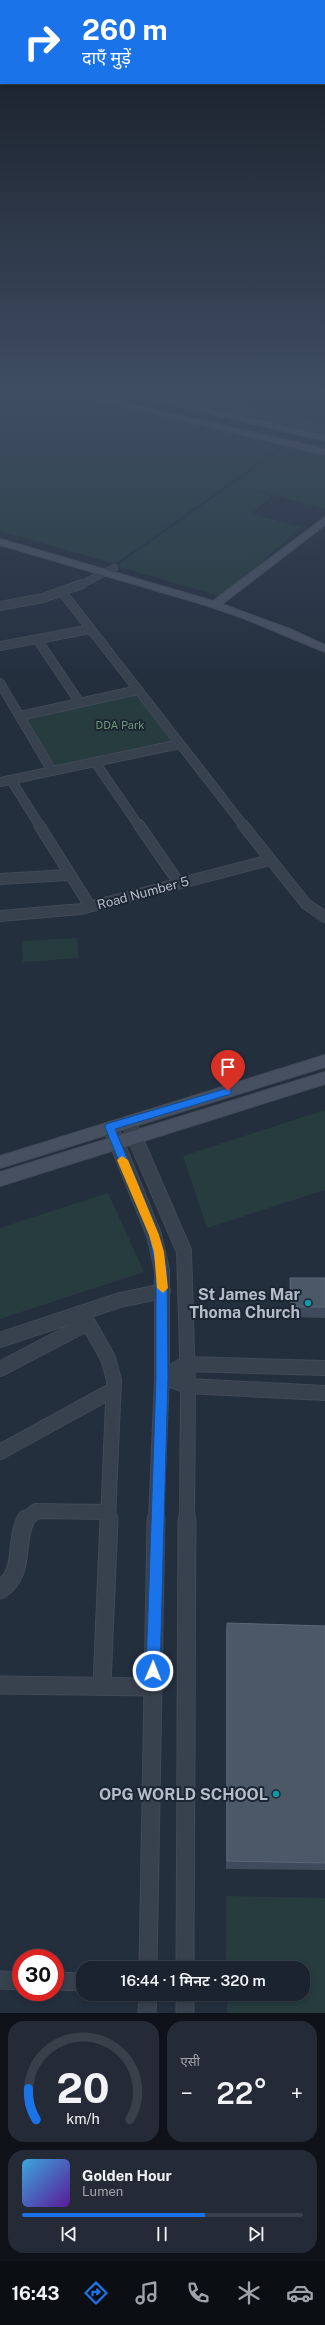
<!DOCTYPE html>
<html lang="hi">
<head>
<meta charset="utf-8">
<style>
  body { margin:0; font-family:"Public Sans","Noto Sans Devanagari",sans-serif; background:#242b36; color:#f1f3f6; height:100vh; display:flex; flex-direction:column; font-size:15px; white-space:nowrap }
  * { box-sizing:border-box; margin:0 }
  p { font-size:13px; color:#a0a4aa }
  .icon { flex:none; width:22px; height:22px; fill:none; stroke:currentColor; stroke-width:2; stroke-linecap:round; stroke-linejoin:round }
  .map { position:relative; height:2013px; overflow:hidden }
  .sheet { display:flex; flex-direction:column; gap:8px; padding:8px; background:#0f1319; flex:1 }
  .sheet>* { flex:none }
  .top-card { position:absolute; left:0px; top:0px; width:325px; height:84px; box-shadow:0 2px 6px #0003,0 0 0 1px #39404a; background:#1a73e8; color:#fff; overflow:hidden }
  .speed { position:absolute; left:12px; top:1949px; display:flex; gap:8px; font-size:20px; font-weight:700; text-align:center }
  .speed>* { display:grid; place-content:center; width:52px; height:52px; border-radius:50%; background:#1b232e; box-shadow:0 2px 6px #0003,0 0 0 1px #39404a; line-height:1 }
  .speed .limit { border:6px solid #d22; background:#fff; color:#111 }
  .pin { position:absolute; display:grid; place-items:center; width:34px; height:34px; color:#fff; margin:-41px -17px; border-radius:50% 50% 50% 0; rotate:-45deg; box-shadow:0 0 4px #0007 }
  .pin .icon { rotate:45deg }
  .me { position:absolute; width:44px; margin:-22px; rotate:1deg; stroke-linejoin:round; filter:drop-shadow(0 0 3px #0008) }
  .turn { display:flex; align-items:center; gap:14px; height:84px; padding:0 16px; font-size:18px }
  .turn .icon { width:52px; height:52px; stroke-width:2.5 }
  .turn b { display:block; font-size:28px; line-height:34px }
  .big { font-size:30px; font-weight:600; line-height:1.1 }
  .sheet .tile { flex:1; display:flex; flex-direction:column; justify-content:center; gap:6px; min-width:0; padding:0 14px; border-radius:16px; background:#242b36 }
  .sheet .dial { align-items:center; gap:0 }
  .dial svg { height:104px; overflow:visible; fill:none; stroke:#39404a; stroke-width:7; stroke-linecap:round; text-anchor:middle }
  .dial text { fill:#f1f3f6; stroke:none }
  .song { display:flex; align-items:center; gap:12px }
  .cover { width:48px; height:48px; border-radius:6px; background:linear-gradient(135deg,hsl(200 70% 55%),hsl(270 70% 35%)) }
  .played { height:4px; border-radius:2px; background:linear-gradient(90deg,#1a73e8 65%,#39404a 65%) }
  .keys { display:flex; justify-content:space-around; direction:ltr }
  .heat { display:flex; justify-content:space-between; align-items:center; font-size:22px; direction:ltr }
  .sheet .tiles { flex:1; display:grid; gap:8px; grid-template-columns:1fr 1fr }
  .tile:last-child { grid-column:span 2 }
  .trip { position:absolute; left:76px; top:1961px; width:234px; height:40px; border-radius:16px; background:#1b232e; box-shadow:0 2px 6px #0003,0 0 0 1px #39404a; font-weight:600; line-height:40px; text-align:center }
  .menu { display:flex; height:64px; justify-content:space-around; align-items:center; background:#0b0e12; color:#a0a4aa }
  .menu .icon { width:28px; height:28px }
  .menu .current { color:#1a73e8 }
  .menu b { font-size:18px; color:#f1f3f6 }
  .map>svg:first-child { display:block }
</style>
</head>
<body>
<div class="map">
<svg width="325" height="2013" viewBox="0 0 325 2013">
  <rect width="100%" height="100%" fill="#242f3e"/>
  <path fill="#263c3f" d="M0,395H75L285,444L115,564L0,531Z
    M185,395H325V426Z
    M288,444L325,453V509L247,488L272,496L251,514L301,527L222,597L117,566Z
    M132,691L176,743L54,771L23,717Z
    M77,938L79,958L23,962L22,941Z
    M325,1110V1190L207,1228L183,1156Z
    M108,1193L144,1272L0,1319V1228Z
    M226,1896L325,1898V2013H227V1994H303V1968H226Z"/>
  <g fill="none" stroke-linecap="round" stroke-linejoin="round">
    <defs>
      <path id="street-far4" d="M174,395L325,429
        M80,585L114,568"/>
      <path id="street-far3" d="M62,592L244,826
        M0,606L43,598L82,584
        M37,639L80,703
        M0,646L91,629
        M0,683L52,771
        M20,716L138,690
        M95,762L139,826
        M11,780L40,826
        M0,782L180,744"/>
      <path id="street-far2" d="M39,825L90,906
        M139,825L179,883
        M243,825L306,904L325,917
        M0,879L68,875
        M0,916L81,909L270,860
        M128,1122L132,1132
        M110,1127L112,1132"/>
      <path id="street-far1" d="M112,1131L154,1235L162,1270V1377L156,1520
        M132,1131L184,1251L188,1386L187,1520
        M83,1314L108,1358L114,1380L108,1520
        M0,1340L120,1300L163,1291
        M325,1368L186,1364L162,1377L188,1386L325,1393
        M0,1369L88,1323
        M0,1452L113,1390
        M26,1520L36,1511L108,1512"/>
      <path id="street" d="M0,1590C27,1571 13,1545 26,1519
        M0,1685L152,1687
        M102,1686L109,1519
        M148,1968L156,1519
        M185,1968L187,1519
        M0,1980L21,1981
        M55,1981L83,1982
        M185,1994V2013
        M147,2013L148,1994"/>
      <path id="secondary" d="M78,395H90L325,449V455Z
        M134,395H147L325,435V441Z
        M325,517V525L222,604L290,629L325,645V652L243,618L202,604L0,545V539L213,601Z
        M325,1055V1067L0,1168V1156Z
        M325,1072V1084L0,1186V1172Z"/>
    </defs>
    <use href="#street-far4" stroke="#414a57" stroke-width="8"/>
    <use href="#street-far3" stroke="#414a57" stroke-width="10"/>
    <use href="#street-far2" stroke="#414a57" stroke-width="12"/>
    <use href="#street-far1" stroke="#414a57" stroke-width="16"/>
    <use href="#street" stroke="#414a57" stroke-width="19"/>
    <use href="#secondary" stroke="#414a57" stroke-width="2"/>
    <use href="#street-far4" stroke="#38414e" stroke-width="6"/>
    <use href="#street-far3" stroke="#38414e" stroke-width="8"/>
    <use href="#street-far2" stroke="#38414e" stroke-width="10"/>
    <use href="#street-far1" stroke="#38414e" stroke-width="14"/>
    <use href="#street" stroke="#38414e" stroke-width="17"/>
    <use href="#secondary" fill="#465061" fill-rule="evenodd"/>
  </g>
  <path fill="#3f4b5c" d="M290,1278H325V1318L291,1317L289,1289Z
    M227,1623L325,1626V1870L226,1869V1633Z"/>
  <path fill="#4b5868" stroke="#5c6777" d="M290,1278H325V1307H292Z
    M227,1623L325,1626V1863L227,1861Z"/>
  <linearGradient id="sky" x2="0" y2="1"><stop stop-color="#141a22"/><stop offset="0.58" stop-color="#3f4d63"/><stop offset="1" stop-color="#3f4d63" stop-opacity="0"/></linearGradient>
  <rect width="325" height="676" fill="url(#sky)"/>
  <path fill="#1a73e8" stroke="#114b97" d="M228,1088L231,1089V1094L115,1129L159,1235L167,1270L168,1377L160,1671L158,1676L153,1678L148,1676L146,1671L156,1377V1270L149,1235L105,1127L106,1124Z"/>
  <path fill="#f59e0b" d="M122,1156L128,1160L159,1235L164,1252L168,1288L163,1293L157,1288L154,1252L149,1235L117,1160Z"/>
  <g fill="#0f9aa8" stroke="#1d2633" stroke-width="1.5">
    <circle cx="308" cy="1303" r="4"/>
    <circle cx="276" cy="1794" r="4"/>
  </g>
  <g text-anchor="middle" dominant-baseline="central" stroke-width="4" stroke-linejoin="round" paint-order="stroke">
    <g font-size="11" fill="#6b9a76" stroke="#1d2633">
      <text x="120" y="725">DDA Park</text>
    </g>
    <g font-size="13" fill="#b4bcc9" stroke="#1d2633">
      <text transform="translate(143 893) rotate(-15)">Road Number 5</text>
    </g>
    <g font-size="16" font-weight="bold" fill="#b4bcc9" stroke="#1d2633" text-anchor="end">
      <text x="300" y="1294">St James Mar<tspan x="300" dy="18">Thoma Church</tspan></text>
      <text x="268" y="1794">OPG WORLD SCHOOL</text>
    </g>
  </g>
</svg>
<div class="speed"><div class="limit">30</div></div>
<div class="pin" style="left:228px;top:1091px;background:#d93025"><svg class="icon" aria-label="arrive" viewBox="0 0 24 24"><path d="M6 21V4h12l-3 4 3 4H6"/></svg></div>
<svg class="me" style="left:153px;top:1671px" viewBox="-20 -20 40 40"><circle r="17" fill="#1a73e8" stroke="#fff" stroke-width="3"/><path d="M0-11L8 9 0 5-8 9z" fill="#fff"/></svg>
<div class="trip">16:44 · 1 मिनट · 320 m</div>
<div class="top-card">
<div class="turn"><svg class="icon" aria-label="right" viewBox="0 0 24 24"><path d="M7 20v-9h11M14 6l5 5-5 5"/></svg><div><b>260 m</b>दाएँ मुड़ें</div></div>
</div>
</div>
<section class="sheet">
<div class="tiles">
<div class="tile dial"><svg viewBox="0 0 100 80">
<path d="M14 69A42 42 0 1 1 86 69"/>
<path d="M14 69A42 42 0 0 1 8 45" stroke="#1a73e8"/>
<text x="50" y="56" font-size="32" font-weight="700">20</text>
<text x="50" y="72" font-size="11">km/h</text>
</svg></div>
<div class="tile"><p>एसी</p>
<div class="heat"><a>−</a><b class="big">22°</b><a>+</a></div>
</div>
<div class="tile">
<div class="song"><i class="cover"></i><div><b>Golden Hour</b><p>Lumen</p></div></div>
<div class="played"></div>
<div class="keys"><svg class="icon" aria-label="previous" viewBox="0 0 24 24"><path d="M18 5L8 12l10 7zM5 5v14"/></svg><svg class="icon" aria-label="pause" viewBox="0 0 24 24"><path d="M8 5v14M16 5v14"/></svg><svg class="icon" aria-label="next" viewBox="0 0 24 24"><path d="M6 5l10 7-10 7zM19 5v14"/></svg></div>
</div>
</div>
</section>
<nav class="menu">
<b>16:43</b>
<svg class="icon current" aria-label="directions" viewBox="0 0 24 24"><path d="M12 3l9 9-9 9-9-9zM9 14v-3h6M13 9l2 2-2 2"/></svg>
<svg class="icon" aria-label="music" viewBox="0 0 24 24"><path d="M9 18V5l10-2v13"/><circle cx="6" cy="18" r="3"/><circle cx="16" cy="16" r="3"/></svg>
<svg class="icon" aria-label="phone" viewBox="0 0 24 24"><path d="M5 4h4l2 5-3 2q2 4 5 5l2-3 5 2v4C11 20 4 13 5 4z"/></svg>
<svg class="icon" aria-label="climate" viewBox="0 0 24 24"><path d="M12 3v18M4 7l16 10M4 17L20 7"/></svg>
<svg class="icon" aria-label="car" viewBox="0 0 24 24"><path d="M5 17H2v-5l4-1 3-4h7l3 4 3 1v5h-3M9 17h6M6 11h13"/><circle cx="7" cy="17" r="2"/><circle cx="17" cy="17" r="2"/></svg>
</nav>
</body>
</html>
